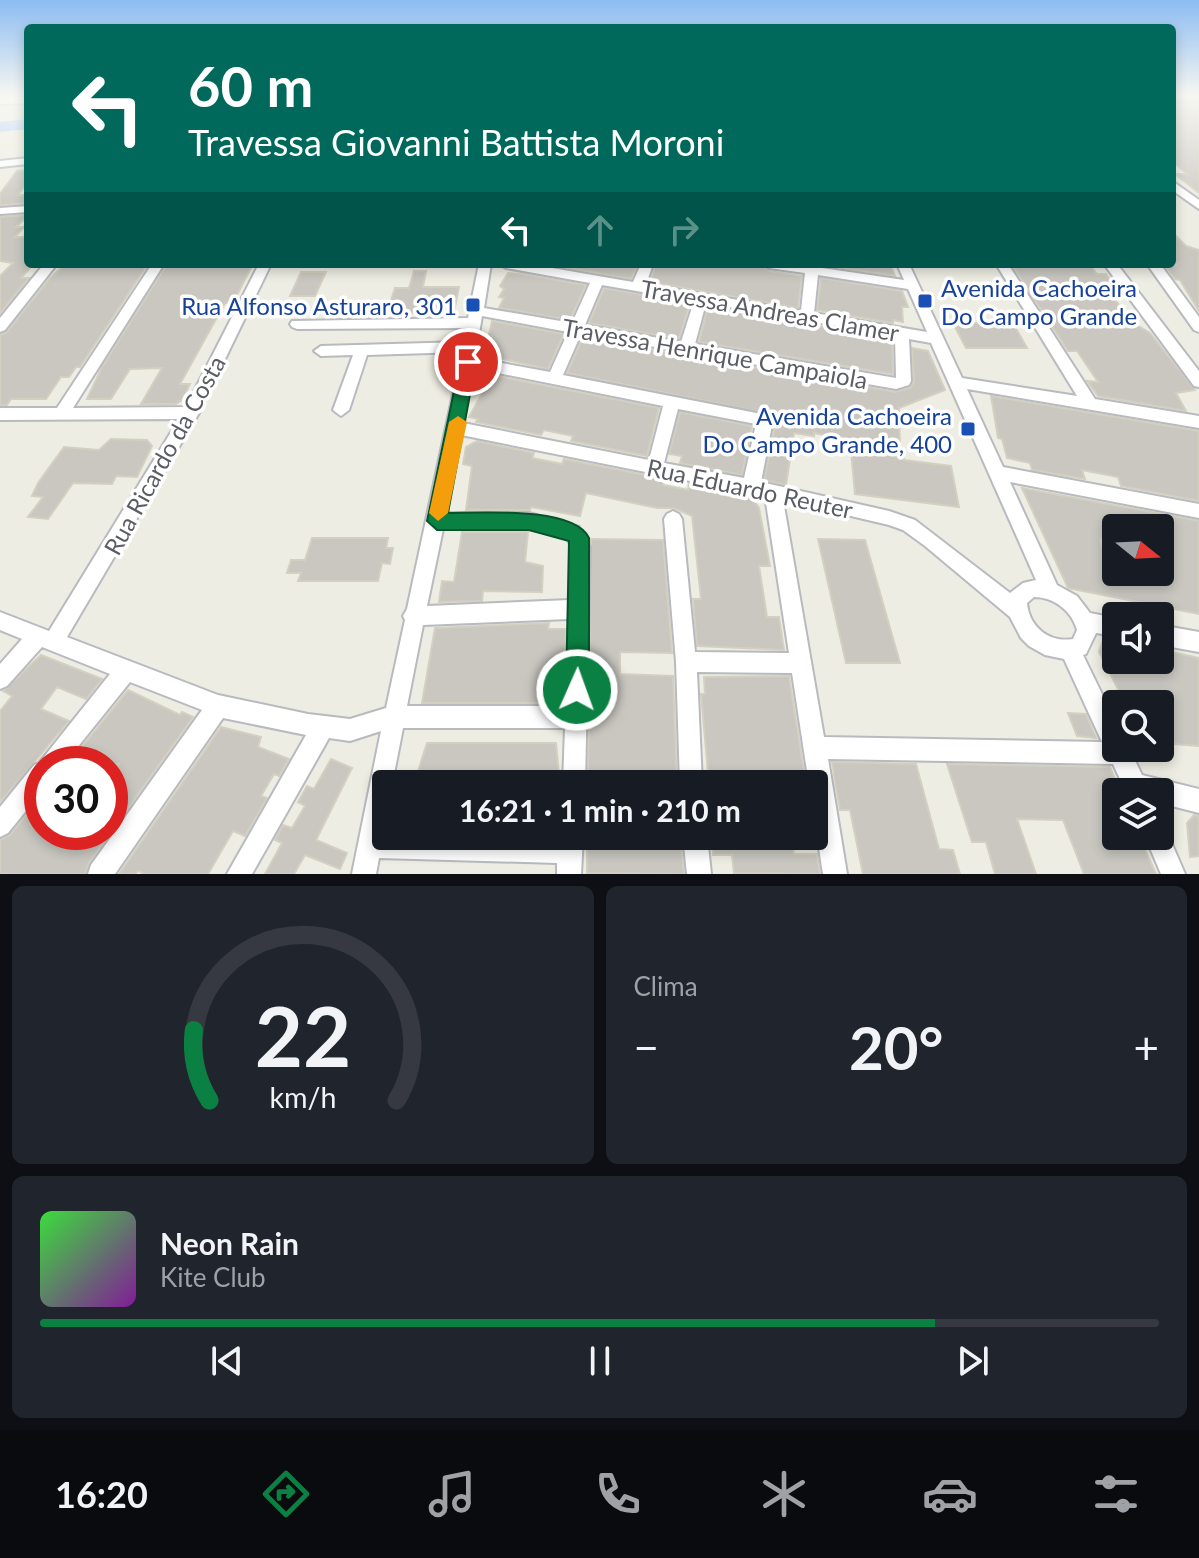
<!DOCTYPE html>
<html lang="pt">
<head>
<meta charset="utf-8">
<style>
  body { margin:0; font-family:Lato,sans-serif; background:#20242c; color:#f1f3f6; height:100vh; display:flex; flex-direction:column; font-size:30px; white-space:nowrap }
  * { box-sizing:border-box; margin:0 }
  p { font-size:26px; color:#9ea1a6 }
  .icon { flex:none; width:44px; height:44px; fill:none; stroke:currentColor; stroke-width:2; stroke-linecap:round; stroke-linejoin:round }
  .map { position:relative; height:874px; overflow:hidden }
  .drawer { display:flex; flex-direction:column; gap:12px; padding:12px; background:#0d0f14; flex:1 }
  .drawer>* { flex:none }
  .top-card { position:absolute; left:24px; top:24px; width:1152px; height:244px; border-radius:8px; box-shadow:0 4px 12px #0003; background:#00695c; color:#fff; overflow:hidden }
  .needle { width:52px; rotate:108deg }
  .buttons { position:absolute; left:1102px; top:514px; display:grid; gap:16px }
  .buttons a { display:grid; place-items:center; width:72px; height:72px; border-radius:8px; background:#171b24; box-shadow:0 4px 12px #0003; font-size:40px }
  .speed { position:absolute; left:24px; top:746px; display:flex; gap:16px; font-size:40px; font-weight:700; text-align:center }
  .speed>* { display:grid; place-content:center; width:104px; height:104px; border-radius:50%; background:#171b24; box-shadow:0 4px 12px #0003; line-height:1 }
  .speed .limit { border:12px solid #d22; background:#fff; color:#111 }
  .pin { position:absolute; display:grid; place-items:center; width:68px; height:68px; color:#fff; margin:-34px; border:4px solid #fff; border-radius:50%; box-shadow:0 2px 8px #0007 }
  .me { position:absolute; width:88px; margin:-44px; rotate:2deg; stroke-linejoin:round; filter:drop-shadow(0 0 6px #0008) }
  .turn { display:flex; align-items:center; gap:28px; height:168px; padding:0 32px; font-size:36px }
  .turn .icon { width:104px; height:104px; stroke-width:2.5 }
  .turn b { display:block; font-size:56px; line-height:68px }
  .lanes { display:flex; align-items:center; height:76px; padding:0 32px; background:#0003; justify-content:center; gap:40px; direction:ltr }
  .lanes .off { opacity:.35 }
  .big { font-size:60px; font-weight:700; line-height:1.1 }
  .drawer .widget { flex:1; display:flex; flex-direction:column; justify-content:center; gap:12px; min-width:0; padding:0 28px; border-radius:12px; background:#20242c }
  .drawer .dial { align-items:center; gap:0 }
  .dial svg { height:208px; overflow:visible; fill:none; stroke:#363941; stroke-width:7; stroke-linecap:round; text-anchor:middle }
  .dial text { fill:#f1f3f6; stroke:none }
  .song { display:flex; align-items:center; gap:24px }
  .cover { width:96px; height:96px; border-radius:12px; background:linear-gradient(135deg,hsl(120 70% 55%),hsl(290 70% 35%)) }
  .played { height:8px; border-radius:4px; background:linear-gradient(90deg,#0b8043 80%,#363941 80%) }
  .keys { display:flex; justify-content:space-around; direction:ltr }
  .heat { display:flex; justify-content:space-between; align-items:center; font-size:44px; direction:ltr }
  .drawer .tiles { flex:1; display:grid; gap:12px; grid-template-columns:1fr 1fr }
  .widget:last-child { grid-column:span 2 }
  .trip { position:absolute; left:372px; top:770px; width:456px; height:80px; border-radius:8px; background:#171b24; box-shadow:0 4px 12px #0003; font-weight:700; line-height:80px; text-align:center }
  .dock { display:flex; height:128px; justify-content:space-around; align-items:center; background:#090b0e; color:#9ea1a6 }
  .dock .icon { width:56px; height:56px }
  .dock .active { color:#0b8043 }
  .dock b { font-size:36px; color:#f1f3f6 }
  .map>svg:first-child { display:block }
</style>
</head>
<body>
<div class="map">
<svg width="1199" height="874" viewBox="0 0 1199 874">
  <rect width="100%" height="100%" fill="#eeede3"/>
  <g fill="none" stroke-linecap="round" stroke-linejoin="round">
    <path fill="#a2c9ff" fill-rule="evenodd" d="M28,119V129L0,132V122Z"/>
  </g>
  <path fill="#c9c7c0" stroke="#d3d0c1" stroke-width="2" fill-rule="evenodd" d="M1172,95H1199V193L1175,174H1187L1172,161Z
    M28,170V181L18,195H28V203L0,205V194L17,171Z
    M28,215L16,227H24L15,237H28V267H31L21,278H29L0,313V276L13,263L0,261V217Z
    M1172,232L1186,246L1199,250V311L1180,280L1175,279L1164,264L1177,265L1172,257Z
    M66,264H148L80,367H76L69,377H61L46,399H11L7,405H0V335L7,332L50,278Z
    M167,264H253L233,303H225L180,384H190L182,400L176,404H141L162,368L130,369L111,399H87L102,367Z
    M547,264H638L631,279Z
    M656,264H760L769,271L802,276L798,308L650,282Z
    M816,264H890L895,276Z
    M1089,264L1097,274H1106L1124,298L1115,300L1135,324L1150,333L1195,390L1176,393L1186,411L1098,396L1087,381L1098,382L1077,351H1068L1012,265Z
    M414,271H426L423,287H459L454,312L387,313L395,288H409Z
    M301,272H326L315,296H290Z
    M508,273L521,274L586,285L570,320L499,308L504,298L499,297L504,289L500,286Z
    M821,278L902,291L908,307H902L903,322L893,320V323L817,310Z
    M604,288L690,303L679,339L589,323Z
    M708,306L892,339L893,374L699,342Z
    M492,321L564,334L548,369L494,357L497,351L486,348Z
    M953,323H1013L1027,348H966Z
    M583,337L895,392L910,388L914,382L912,348L928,351L945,390L899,408L900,451H903L904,460L951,466L959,507L855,494L850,440L814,433V436L794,433L786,485L764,480L775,426L770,414L567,373Z
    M492,375L659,408L647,456L571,441L573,436L544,430L541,435L476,422L478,419L469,417Z
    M991,396L1199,431V501L1121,486L1118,477L1082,470L1085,479L1032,470L1030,463L1007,458L1002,439L998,438Z
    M680,412L752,426L742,475L680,463L682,456L669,454Z
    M111,439L147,440L152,446L137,477L116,476L112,484L73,483L48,519L28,517L43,497L32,496L38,483L64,447L99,450Z
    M477,441L534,453L532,458L562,464L564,459L665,479L663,485L688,490L689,484L750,496L759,508L770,566H759L767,617H779L784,650L697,646L693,599H701L692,516L674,508H657L586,493L580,516L531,507L530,510H466L472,466L463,464L466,447Z
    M1022,488L1199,521V614L1068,588ZM1116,528H1160V572H1108L1100,539L1116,542Z
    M462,532H528L525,562L543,566L542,592L483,591L482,601L439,602L442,581L454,582Z
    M312,538H388L386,548H393L390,564L382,563L378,581H298L301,573H287L291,560H305Z
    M591,539L663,540L672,653L620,652V674L673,676L677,784H588Z
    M818,539L865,540L900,663H846Z
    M549,623L548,629H566L563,703H422L435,628Z
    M1104,637L1116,639V660H1160V649L1199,658V746L1160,743V704H1145L1122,697L1099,652Z
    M41,655L102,679L86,699L57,687L41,709L69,721L0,802V711L12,696L3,691Z
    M789,676L806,784H709L701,694H705L704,677Z
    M128,690L180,715L182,712L193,717L89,863L85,874H0V840L10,835L26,815L42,823V832H110V776L119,764H68Z
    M1068,713L1086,714L1096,738L1077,736Z
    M221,727L261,737L258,747L289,759L279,776L274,774L261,796L267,798L245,836L233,831L208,874H145L138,871L135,874H119Z
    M427,743H556L560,784L415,781Z
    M331,759L352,768L316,840L347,853L340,869L305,855L294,874H265L282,843L275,840L283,825L292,828L305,806L298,802L307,786L314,789Z
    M832,762L916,764L939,849L953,850L960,874H863L850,810H840Z
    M947,764L1110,767L1120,792H1116V836H1139L1156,874H1084L1063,820L1017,819L1036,874H995L986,842H972Z
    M1194,815L1199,816V856L1190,857L1187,823Z
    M611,836H680L684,874L587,873V841Z
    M712,836H791L794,854H817L820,874L734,873L732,855H713Z"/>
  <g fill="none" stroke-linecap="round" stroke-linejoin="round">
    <defs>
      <path id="minor" d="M28,97V103L0,104V98Z
        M28,158V164L0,167V161Z
        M1172,181L1199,200V209L1172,190Z
        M28,206V212L0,214V208Z
        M44,264H57L5,330L0,332V318Z
        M152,264H164L73,408L186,407L259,264H271L199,413L67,637L218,695L308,714L350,719L386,708L405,620L403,616L407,609L462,352L367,355L349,410L341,416L333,410L353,355L321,356L314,351L321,346L464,342L467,328L297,329L292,327L290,324L292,321L468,318L479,264H491L484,308L572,323L590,283L506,268L500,264H529L633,282L641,264H653L646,284L801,311L805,273L769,268L763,264H795L904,280L897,264H909L962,378L1077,396L996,264H1008L1095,399L1199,416V428L967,389L1003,467L1199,504V518L1010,482L1057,585L1077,596L1090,613L1116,618V636L1096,633L1086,654L1083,655L1116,723V748H1129L1142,775L1199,789V813L1160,803V792H1126L1113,764L828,759L847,874H823L814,816V784H809L792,673L697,672L702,784H680L676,662L664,519L667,514L673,511L679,514L682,519L695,652L789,653L765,496L461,435L446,513H529L579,527L590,547L585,784H563L565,728H403L392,784H386L383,834L559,839V836H583L581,874H557V863L379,858L376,874H352L381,731L350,741L329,738L252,874H227L306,735L223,718L115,874H88L91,865L202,710L130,682L64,764H42V791L8,833L0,837V807L34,765L39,763L110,674L42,647L7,686L0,689V664L22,639L0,630V612L49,631L179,419L0,420V408H57ZM818,275L908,289L927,332L814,313ZM602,285L694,301L681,342L585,325ZM706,303L895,336L896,378L695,344ZM482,316L568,332L550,372L475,358ZM581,334L896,389L909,385L911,381L909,339L931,343L1036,580L1023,583L1010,593L915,520L889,511L761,482L772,425L767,415L563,375ZM473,368L663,406L649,460L463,423ZM678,409L756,424L744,478L664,463ZM783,500L889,525L903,530L925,546L1010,617L1021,638L1029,646L1045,655L1064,659L1102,742L824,737ZM443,529H529L567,538L572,548L570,600L427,606ZM1034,597C1054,597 1072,611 1077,630L1073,639C1049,643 1029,627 1027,603ZM569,619L566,706H407L423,625Z
        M1104,264H1117L1199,371V387L1194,386Z
        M1147,264H1160L1199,317V332L1194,330Z
        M1160,625L1199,632V652L1160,645Z
        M1160,825L1165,828L1185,874H1161L1145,836H1160Z
        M683,836H707L711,874H687Z"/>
    </defs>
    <use href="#minor" stroke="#b8babf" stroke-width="4"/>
    <use href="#minor" fill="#fff" fill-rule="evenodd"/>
  </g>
  <linearGradient id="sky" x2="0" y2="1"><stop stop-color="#8cbcf1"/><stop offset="0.44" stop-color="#f7f7f2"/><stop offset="1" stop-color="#f7f7f2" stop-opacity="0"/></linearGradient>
  <rect width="1199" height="218" fill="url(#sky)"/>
  <path fill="#0b8043" stroke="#07532c" stroke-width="2" d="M468,357L476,362L448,513C480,513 574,506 589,538V690L586,699L577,702L569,699L566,690L569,541L529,530H437L427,521L460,362Z"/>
  <path fill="#f59e0b" d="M458,416L467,422L448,513L438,521L429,513L449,422Z"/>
  <g fill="#1a4fb4" stroke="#fff" stroke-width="3">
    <rect x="917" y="293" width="16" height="16" rx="4"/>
    <rect x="465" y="297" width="16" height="16" rx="4"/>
    <rect x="960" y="421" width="16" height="16" rx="4"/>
  </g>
  <g text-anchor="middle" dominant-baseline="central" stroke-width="7" stroke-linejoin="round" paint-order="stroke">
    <g font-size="24" fill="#164399" stroke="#fff" text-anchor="end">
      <text x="941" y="287" text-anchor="start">Avenida Cachoeira<tspan x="941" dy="28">Do Campo Grande</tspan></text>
      <text x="457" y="305">Rua Alfonso Asturaro, 301</text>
      <text x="952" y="415">Avenida Cachoeira<tspan x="952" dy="28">Do Campo Grande, 400</tspan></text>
    </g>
    <g font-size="24" fill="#5b5d64" stroke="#fff">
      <text transform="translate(770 310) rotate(10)">Travessa Andreas Clamer</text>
      <text transform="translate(715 353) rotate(10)">Travessa Henrique Campaiola</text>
      <text transform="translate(164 455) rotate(-61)">Rua Ricardo da Costa</text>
      <text transform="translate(750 488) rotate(12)">Rua Eduardo Reuter</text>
    </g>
  </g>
</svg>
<div class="buttons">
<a><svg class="needle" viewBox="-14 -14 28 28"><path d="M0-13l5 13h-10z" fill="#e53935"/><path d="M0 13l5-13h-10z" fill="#9ea1a6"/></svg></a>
<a><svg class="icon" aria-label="sound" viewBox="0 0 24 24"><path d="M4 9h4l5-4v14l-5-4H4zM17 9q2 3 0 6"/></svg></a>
<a><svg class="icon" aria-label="search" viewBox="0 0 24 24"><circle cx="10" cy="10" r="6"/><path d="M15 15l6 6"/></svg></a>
<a><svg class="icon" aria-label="layers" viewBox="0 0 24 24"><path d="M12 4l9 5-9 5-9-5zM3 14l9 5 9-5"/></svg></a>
</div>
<div class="speed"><div class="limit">30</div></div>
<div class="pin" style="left:468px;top:362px;background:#d93025"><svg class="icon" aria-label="arrive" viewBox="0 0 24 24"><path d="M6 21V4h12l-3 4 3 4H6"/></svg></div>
<svg class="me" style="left:577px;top:690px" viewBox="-20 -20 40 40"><circle r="17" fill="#0b8043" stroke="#fff" stroke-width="3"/><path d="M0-11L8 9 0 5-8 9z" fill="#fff"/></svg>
<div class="trip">16:21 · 1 min · 210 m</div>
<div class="top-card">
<div class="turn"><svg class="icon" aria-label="left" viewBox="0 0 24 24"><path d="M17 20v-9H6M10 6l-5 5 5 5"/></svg><div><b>60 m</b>Travessa Giovanni Battista Moroni</div></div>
<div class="lanes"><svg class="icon" aria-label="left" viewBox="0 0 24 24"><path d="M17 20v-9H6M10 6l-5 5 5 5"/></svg><svg class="icon off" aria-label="ahead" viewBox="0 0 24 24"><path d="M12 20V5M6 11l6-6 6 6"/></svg><svg class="icon off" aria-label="right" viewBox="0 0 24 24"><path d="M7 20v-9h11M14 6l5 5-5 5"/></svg></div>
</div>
</div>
<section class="drawer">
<div class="tiles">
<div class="widget dial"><svg viewBox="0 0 100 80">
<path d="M14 69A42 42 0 1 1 86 69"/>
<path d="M14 69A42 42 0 0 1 8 42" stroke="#0b8043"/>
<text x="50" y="56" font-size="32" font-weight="700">22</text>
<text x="50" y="72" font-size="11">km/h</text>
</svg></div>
<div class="widget"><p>Clima</p>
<div class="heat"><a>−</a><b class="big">20°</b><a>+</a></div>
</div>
<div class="widget">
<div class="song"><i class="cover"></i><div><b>Neon Rain</b><p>Kite Club</p></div></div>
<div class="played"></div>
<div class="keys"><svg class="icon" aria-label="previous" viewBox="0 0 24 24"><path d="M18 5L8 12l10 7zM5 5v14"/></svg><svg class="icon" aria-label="pause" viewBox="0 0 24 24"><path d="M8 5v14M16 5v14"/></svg><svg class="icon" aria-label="next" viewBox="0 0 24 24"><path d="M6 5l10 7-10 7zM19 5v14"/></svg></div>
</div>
</div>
</section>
<nav class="dock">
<b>16:20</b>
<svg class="icon active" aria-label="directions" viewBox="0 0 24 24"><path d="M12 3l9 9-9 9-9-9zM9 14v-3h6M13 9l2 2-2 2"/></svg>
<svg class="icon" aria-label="music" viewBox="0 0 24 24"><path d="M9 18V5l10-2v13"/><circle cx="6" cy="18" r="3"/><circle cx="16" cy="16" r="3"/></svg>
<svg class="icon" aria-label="phone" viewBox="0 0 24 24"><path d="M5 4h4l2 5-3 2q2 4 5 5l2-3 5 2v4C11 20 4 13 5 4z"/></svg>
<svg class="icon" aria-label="climate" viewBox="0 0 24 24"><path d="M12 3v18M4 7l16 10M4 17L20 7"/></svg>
<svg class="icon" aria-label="car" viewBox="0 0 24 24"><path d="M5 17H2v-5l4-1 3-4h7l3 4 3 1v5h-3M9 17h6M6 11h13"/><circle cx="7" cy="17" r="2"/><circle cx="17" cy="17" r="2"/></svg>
<svg class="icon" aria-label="filters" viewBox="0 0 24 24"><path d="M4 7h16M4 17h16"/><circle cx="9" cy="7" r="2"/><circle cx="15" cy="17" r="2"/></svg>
</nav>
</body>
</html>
